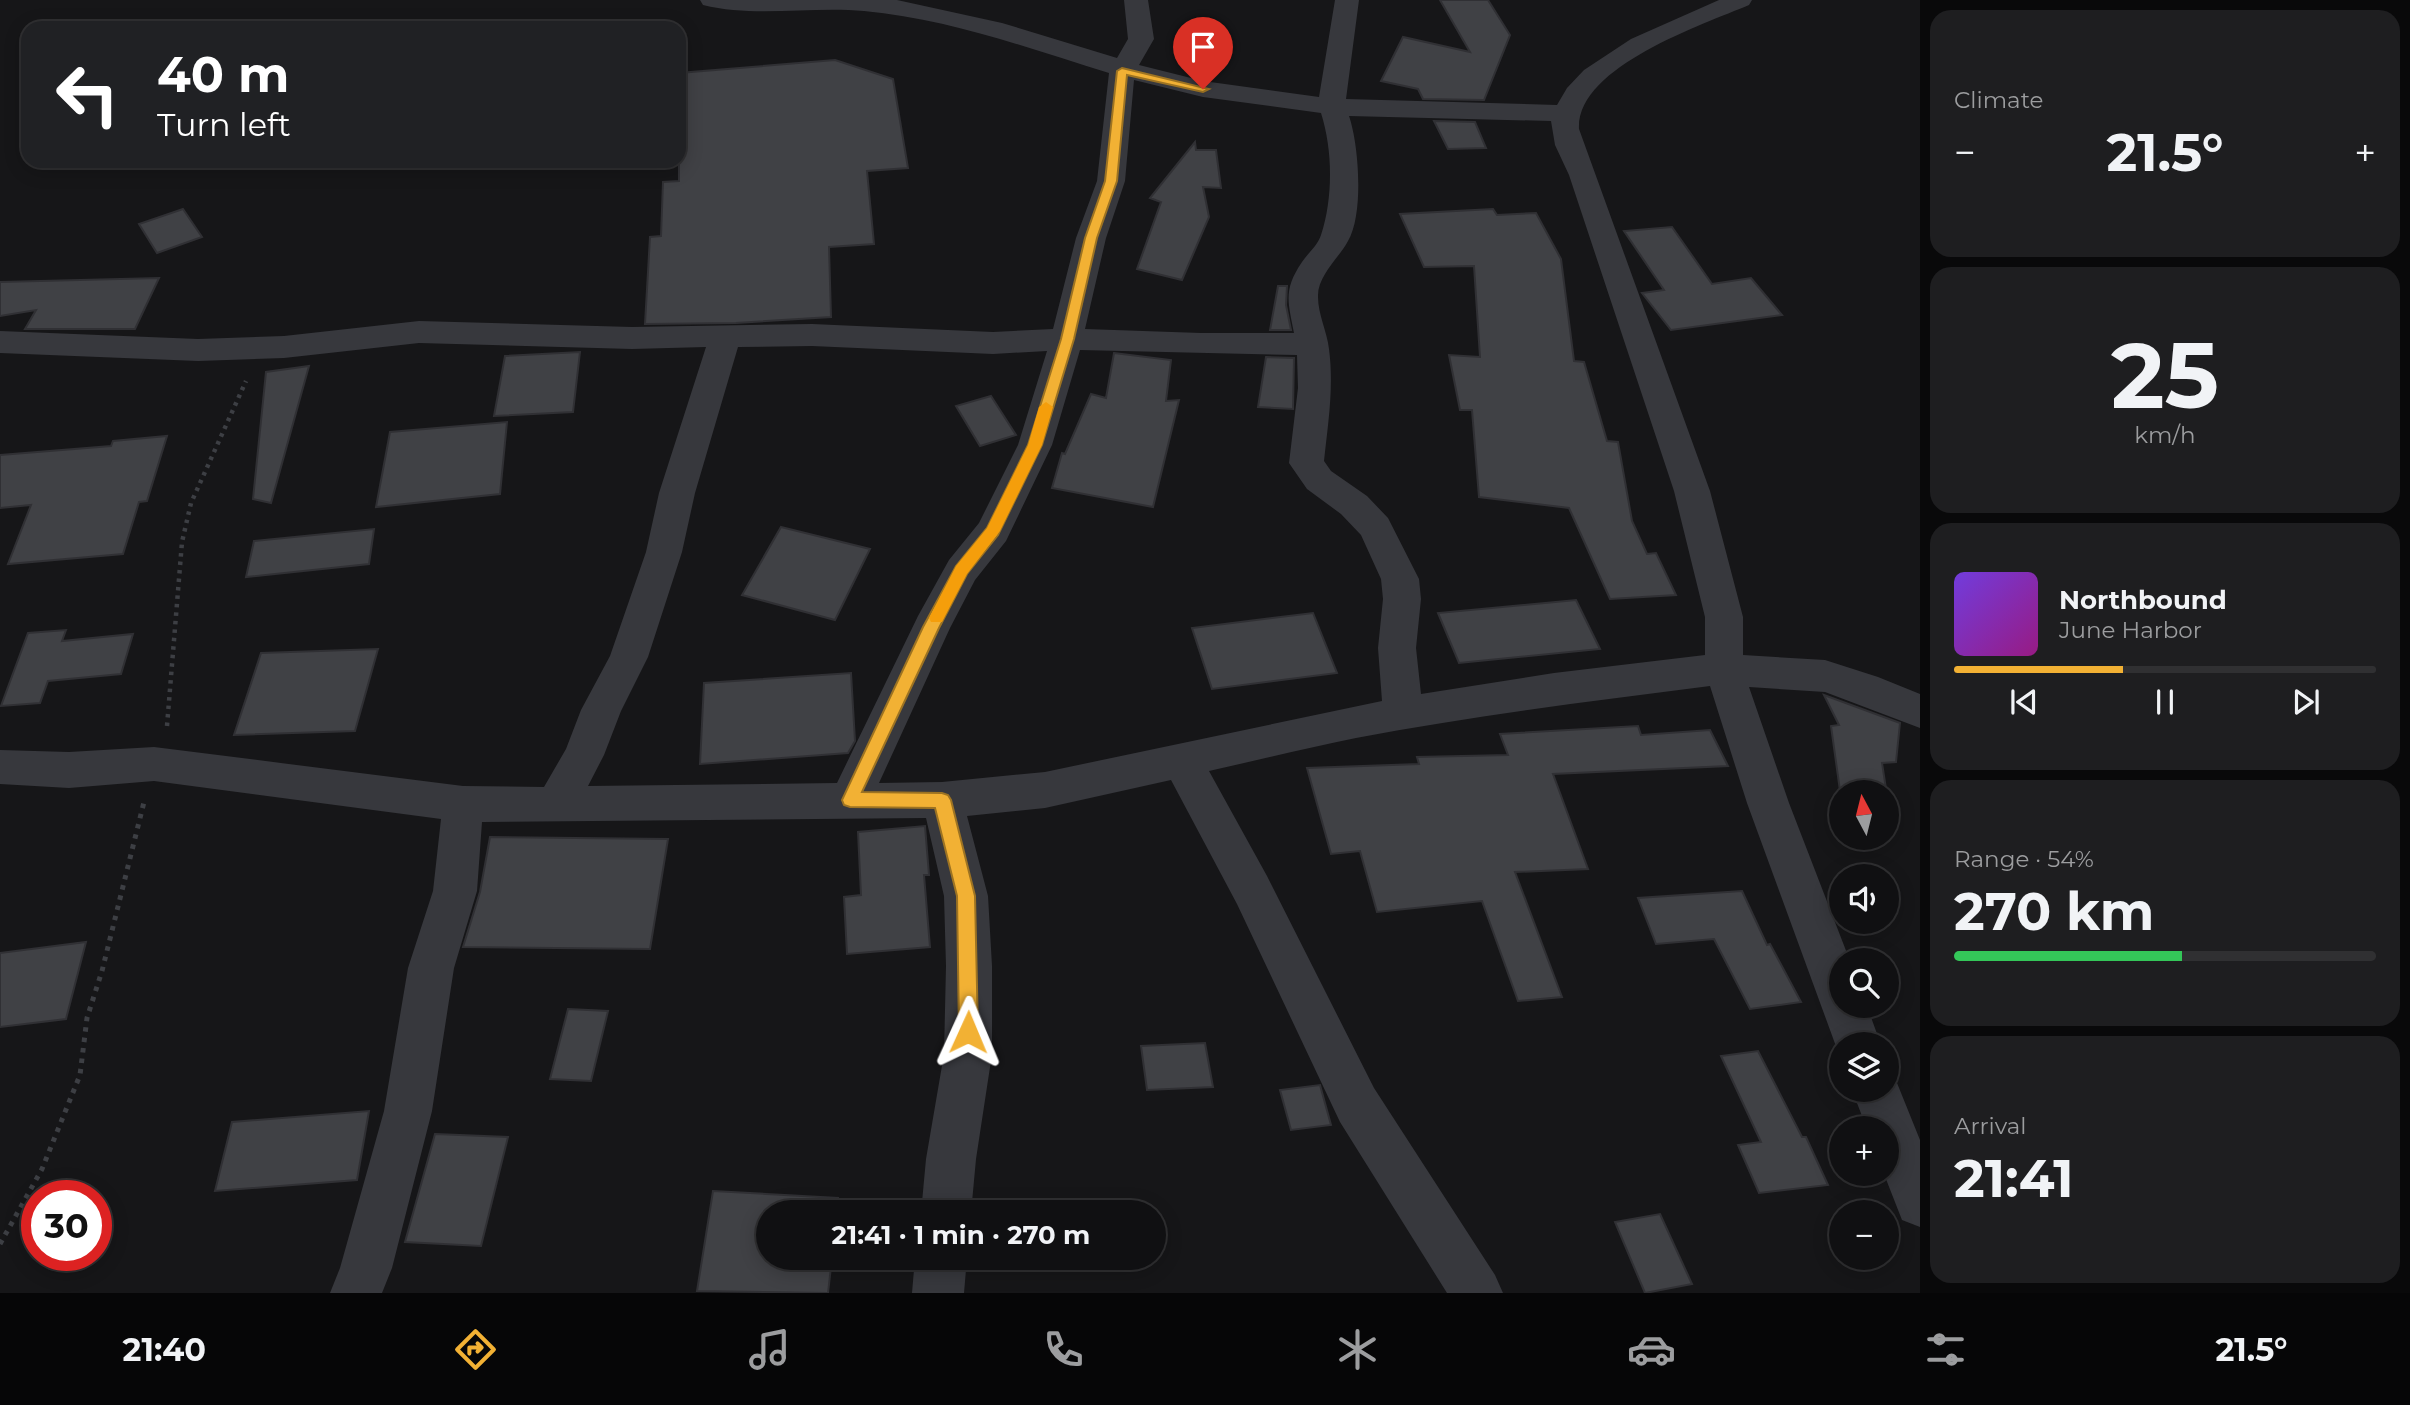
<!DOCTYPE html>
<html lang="en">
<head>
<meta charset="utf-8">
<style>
  body { margin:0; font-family:Montserrat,sans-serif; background:#1e1e20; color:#f1f3f6; height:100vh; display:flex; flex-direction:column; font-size:26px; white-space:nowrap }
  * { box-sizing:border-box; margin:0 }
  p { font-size:23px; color:#9c9d9f }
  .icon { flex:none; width:38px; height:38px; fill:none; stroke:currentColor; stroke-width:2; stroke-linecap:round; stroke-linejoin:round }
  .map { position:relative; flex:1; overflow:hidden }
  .details { display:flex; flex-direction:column; gap:10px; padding:10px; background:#09090a; width:490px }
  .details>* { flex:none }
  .guide { position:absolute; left:21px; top:21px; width:665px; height:147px; border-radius:21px; box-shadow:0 4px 18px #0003,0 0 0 2px #303032; background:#202124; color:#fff; overflow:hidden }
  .needle { width:46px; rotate:353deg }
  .tools { position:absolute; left:1829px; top:780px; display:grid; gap:14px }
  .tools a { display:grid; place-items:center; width:70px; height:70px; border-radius:50%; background:#101012; box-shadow:0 4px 18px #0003,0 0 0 2px #303032; font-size:35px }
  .speed { position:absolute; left:21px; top:1180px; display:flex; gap:14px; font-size:35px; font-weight:700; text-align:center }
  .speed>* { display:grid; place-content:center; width:91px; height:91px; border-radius:50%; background:#101012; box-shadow:0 4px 18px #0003,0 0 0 2px #303032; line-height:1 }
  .speed .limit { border:10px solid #d22; background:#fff; color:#111 }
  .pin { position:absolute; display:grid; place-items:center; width:60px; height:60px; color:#fff; margin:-72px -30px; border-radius:50% 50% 50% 0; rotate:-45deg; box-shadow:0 0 7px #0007 }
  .pin .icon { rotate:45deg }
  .me { position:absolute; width:77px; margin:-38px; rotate:1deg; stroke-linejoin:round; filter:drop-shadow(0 0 5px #0008) }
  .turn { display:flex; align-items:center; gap:24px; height:147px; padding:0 21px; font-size:32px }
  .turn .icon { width:91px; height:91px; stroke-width:2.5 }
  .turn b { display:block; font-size:49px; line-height:60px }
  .big { font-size:52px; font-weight:700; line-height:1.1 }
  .details .card { flex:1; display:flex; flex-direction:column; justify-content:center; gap:10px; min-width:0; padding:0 24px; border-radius:21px; background:#1e1e20 }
  .details .dial { align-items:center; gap:0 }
  .dial b { font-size:91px; line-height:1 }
  .song { display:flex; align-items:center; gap:21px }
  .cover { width:84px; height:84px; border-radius:10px; background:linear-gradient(135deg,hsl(260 70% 55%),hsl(310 70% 35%)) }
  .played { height:7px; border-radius:4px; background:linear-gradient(90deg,#f2b134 40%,#303032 40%) }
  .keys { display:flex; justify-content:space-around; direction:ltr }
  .heat { display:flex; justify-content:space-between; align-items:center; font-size:38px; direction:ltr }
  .charge { height:10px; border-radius:5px; background:linear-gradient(90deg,#34c759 54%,#303032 0) }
  .trip { position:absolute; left:756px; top:1200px; width:410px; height:70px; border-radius:35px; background:#101012; box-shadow:0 4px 18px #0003,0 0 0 2px #303032; font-weight:700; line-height:70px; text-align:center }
  .dock { display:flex; height:112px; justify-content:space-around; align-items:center; background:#060607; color:#9c9d9f }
  .dock .icon { width:49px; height:49px }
  .dock .selected { color:#f2b134 }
  .dock b { font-size:32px; color:#f1f3f6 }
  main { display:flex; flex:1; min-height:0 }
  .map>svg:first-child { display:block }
</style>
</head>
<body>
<main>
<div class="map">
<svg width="1920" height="1293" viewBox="0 0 1920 1293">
  <rect width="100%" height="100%" fill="#161618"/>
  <path fill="#404145" stroke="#303034" stroke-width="2" d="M1440,0H1488L1510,35L1484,100L1423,99L1418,89L1381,81L1403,37L1470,52Z
    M835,60L893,79L908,168L867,171L874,244L829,247L831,317L736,323L645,324L650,237L661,236L663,182L679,181V73Z
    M1434,121L1475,122L1486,148L1448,149Z
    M1195,142L1196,150H1216L1221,188L1203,187L1209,217L1182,280L1137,269L1161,202L1150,198Z
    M183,209L202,237L157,253L139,224Z
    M1493,209L1497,215L1536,213L1561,259L1574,361L1584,362L1607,441L1618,442L1632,521L1647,554L1656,553L1676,595L1610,599L1569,508L1479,497L1472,410H1460L1449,355L1480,357L1474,266L1424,267L1400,214Z
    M1672,227L1712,284L1751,278L1782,315L1671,330L1642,293L1664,290L1624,231Z
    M159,278L135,329H25L36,310L0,316V282Z
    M1278,286H1287L1286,305L1291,330H1270Z
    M580,352L573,412L494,416L505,356Z
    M1114,353L1171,360L1166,401L1179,400L1153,507L1052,488L1062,453L1065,454L1091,394L1106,398Z
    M1266,357L1294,358L1293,409L1258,407Z
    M309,366L271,503L253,499L266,372Z
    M991,396L1016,435L980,446L956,406Z
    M507,422L500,494L376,507L390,432Z
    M167,436L147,501L139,502L123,554L8,564L31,505L0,508V455L111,446L113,441Z
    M781,527L870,549L835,620L742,595Z
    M374,529L369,564L246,577L254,541Z
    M1576,600L1600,649L1459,663L1438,613Z
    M1313,613L1337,673L1212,689L1192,628Z
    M66,630L62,641L133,634L121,674L48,681L40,703L1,706L28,633Z
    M378,649L355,731L234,735L261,653Z
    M851,673L855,741L848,753L700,764L704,683Z
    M1824,695L1900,723L1896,762L1882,763L1891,821L1886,820V793H1841V798L1831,726L1839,725Z
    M1638,726L1641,735L1710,730L1728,766L1553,774L1588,869L1515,872L1562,997L1518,1001L1482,901L1377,912L1360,851L1331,854L1307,768L1419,764L1417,757L1508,755L1500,734Z
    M925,826L929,875H924L930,947L847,954L844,897L861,895L858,832Z
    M490,837L668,839L650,949L463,947L480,892Z
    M1742,891L1767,945L1770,944L1801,1002L1750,1009L1714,939L1656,944L1638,898Z
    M86,942L66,1019L0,1027V953Z
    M568,1009L608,1011L591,1081L550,1079Z
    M1205,1043L1213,1087L1147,1090L1141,1046Z
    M1758,1051L1802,1137H1806L1828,1185L1759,1193L1738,1145L1761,1142L1721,1056Z
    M1320,1085L1331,1125L1291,1130L1280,1090Z
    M369,1111L357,1180L215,1191L232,1122Z
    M435,1134L508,1137L481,1246L405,1242Z
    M713,1191L838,1198L837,1213H768V1258H832L828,1293L697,1291Z
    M1660,1214L1692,1284L1645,1293L1615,1222Z"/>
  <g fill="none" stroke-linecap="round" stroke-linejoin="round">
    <path stroke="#3d3f44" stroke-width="4.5" stroke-dasharray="3.5 5" stroke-linecap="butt" d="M167,726L182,542L191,503L246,381"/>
    <path stroke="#3d3f44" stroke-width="5" stroke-dasharray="4.5 6" stroke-linecap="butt" d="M0,1244L42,1169L80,1075L87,1018L102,971L144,802"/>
    <path fill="#37383d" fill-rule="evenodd" d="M700,0H897L1002,23L1117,58L1128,39L1124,0H1148L1154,39L1139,65L1203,81L1319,97L1335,0H1359L1346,99L1557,105L1567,88L1584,70L1631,39L1719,0H1752L1749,5C1702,25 1576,67 1579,129L1710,491L1743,617V655L1825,660L1878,677L1920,694V728L1825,692L1749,687L1789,803L1850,961H1841V1006H1867L1881,1045H1841V1060L1747,803L1710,686C1591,701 1473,716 1356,738C1307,748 1258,760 1209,771L1267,876L1374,1088L1495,1275L1503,1293H1447L1340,1122L1237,904L1171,780L1045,808L967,816L988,896L992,966V1054L976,1159L971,1213H921L926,1159L944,1054L946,966L944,896L926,818L482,822L477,891L454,968L432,1111L392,1268L382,1293H330L340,1268L384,1111L408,968L433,891L441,819L154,781L69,788L0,784V750L69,752L154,747L463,786L544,787L566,749L581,710L610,656L646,552L659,493L706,347L632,349L419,343L284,358L198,361L0,353V331L198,339L284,336L419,321L632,327L812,324L993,332L1053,329L1076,238L1097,181L1109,73C1028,48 949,19 864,11C811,6 755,18 703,5ZM1134,80L1203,97L1321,113C1333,151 1333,198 1321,235C1318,245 1308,253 1302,262C1283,290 1288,302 1294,333H1201L1085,329L1106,238L1125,181ZM1349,116L1551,121L1555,145L1569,175L1674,491L1705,617V655L1554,673L1421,694L1416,648L1421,599L1419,579L1388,518L1367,496L1331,471L1324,461C1328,424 1334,387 1329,349C1327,332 1318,314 1318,297C1317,276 1339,258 1348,241C1364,214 1359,145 1349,116ZM812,346L993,354L1047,351L1018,445L979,523L949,560L918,616L837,783L588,786L604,755L621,711L648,657L682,552L695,493L738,347ZM1080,350L1297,355L1298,388L1289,463L1307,489L1341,514L1361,535L1381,579L1383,599L1378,648L1382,701L1045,772L942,782L879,783L950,628L975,580L1006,541L1052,445Z
      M1886,1071L1893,1073L1920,1140V1227L1902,1220L1884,1174H1886V1129H1867L1852,1090H1886Z
      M915,1258H967L964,1293H912Z"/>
  </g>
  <path fill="#f2b134" stroke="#9d7322" stroke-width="2" d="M1122,68L1209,89L1203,92L1127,75L1117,181L1097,238L1074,339L1042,445L998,535L967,574L939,628L862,792L942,793L948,795L951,800L975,896L978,1032L975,1039L968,1041L961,1039L959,1032L957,896L935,808L850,807L844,805L842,800L923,627L956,566L987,528L1028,445L1061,339L1085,238L1105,181L1117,71Z"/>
  <path fill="#f59e0b" d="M1046,402L1053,407L1042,445L1000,531L967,574L942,622H931L929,618L956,566L987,528L1028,445L1039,407Z"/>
</svg>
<div class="tools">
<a><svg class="needle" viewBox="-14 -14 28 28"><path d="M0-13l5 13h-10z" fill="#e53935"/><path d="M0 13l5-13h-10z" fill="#9c9d9f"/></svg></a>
<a><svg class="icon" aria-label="sound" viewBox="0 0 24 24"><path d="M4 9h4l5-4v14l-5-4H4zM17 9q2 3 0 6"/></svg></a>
<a><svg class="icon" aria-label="search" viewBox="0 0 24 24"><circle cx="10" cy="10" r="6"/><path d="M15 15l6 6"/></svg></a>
<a><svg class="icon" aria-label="layers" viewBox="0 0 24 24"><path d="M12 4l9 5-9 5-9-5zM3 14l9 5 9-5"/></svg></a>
<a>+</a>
<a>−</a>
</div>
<div class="speed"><div class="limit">30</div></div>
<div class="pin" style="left:1203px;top:89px;background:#d93025"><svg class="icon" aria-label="arrive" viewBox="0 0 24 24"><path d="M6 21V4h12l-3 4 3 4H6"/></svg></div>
<svg class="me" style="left:968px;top:1032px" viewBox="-20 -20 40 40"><path d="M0-17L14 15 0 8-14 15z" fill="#f2b134" stroke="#fff" stroke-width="4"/></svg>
<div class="trip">21:41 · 1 min · 270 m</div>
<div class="guide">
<div class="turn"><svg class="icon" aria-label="left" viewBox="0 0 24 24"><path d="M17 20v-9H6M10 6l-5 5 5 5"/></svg><div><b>40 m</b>Turn left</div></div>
</div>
</div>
<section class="details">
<div class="card"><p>Climate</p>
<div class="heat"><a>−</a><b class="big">21.5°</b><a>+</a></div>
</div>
<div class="card dial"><b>25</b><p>km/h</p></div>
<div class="card">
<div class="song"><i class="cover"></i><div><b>Northbound</b><p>June Harbor</p></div></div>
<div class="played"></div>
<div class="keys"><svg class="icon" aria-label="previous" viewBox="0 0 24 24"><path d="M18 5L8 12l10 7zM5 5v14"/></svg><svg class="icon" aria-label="pause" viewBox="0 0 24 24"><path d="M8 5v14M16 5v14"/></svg><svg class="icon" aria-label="next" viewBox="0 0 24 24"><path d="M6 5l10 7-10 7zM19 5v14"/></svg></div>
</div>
<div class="card"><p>Range · 54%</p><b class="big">270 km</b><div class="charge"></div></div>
<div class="card"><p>Arrival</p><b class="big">21:41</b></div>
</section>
</main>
<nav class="dock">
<b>21:40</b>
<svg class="icon selected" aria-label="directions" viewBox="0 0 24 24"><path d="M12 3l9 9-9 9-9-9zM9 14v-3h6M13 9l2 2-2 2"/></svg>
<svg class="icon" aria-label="music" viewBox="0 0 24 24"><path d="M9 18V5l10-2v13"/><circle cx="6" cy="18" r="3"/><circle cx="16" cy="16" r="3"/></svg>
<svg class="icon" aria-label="phone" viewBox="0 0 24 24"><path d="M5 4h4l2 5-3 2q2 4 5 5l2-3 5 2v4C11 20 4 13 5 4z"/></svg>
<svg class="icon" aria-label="climate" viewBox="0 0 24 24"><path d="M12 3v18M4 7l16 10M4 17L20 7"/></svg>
<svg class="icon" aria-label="car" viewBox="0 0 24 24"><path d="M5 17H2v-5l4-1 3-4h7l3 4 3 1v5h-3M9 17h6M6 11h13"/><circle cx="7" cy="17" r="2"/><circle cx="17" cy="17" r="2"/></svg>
<svg class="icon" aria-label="filters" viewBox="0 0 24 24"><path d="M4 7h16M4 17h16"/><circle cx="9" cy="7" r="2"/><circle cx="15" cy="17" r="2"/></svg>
<b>21.5°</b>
</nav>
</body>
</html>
